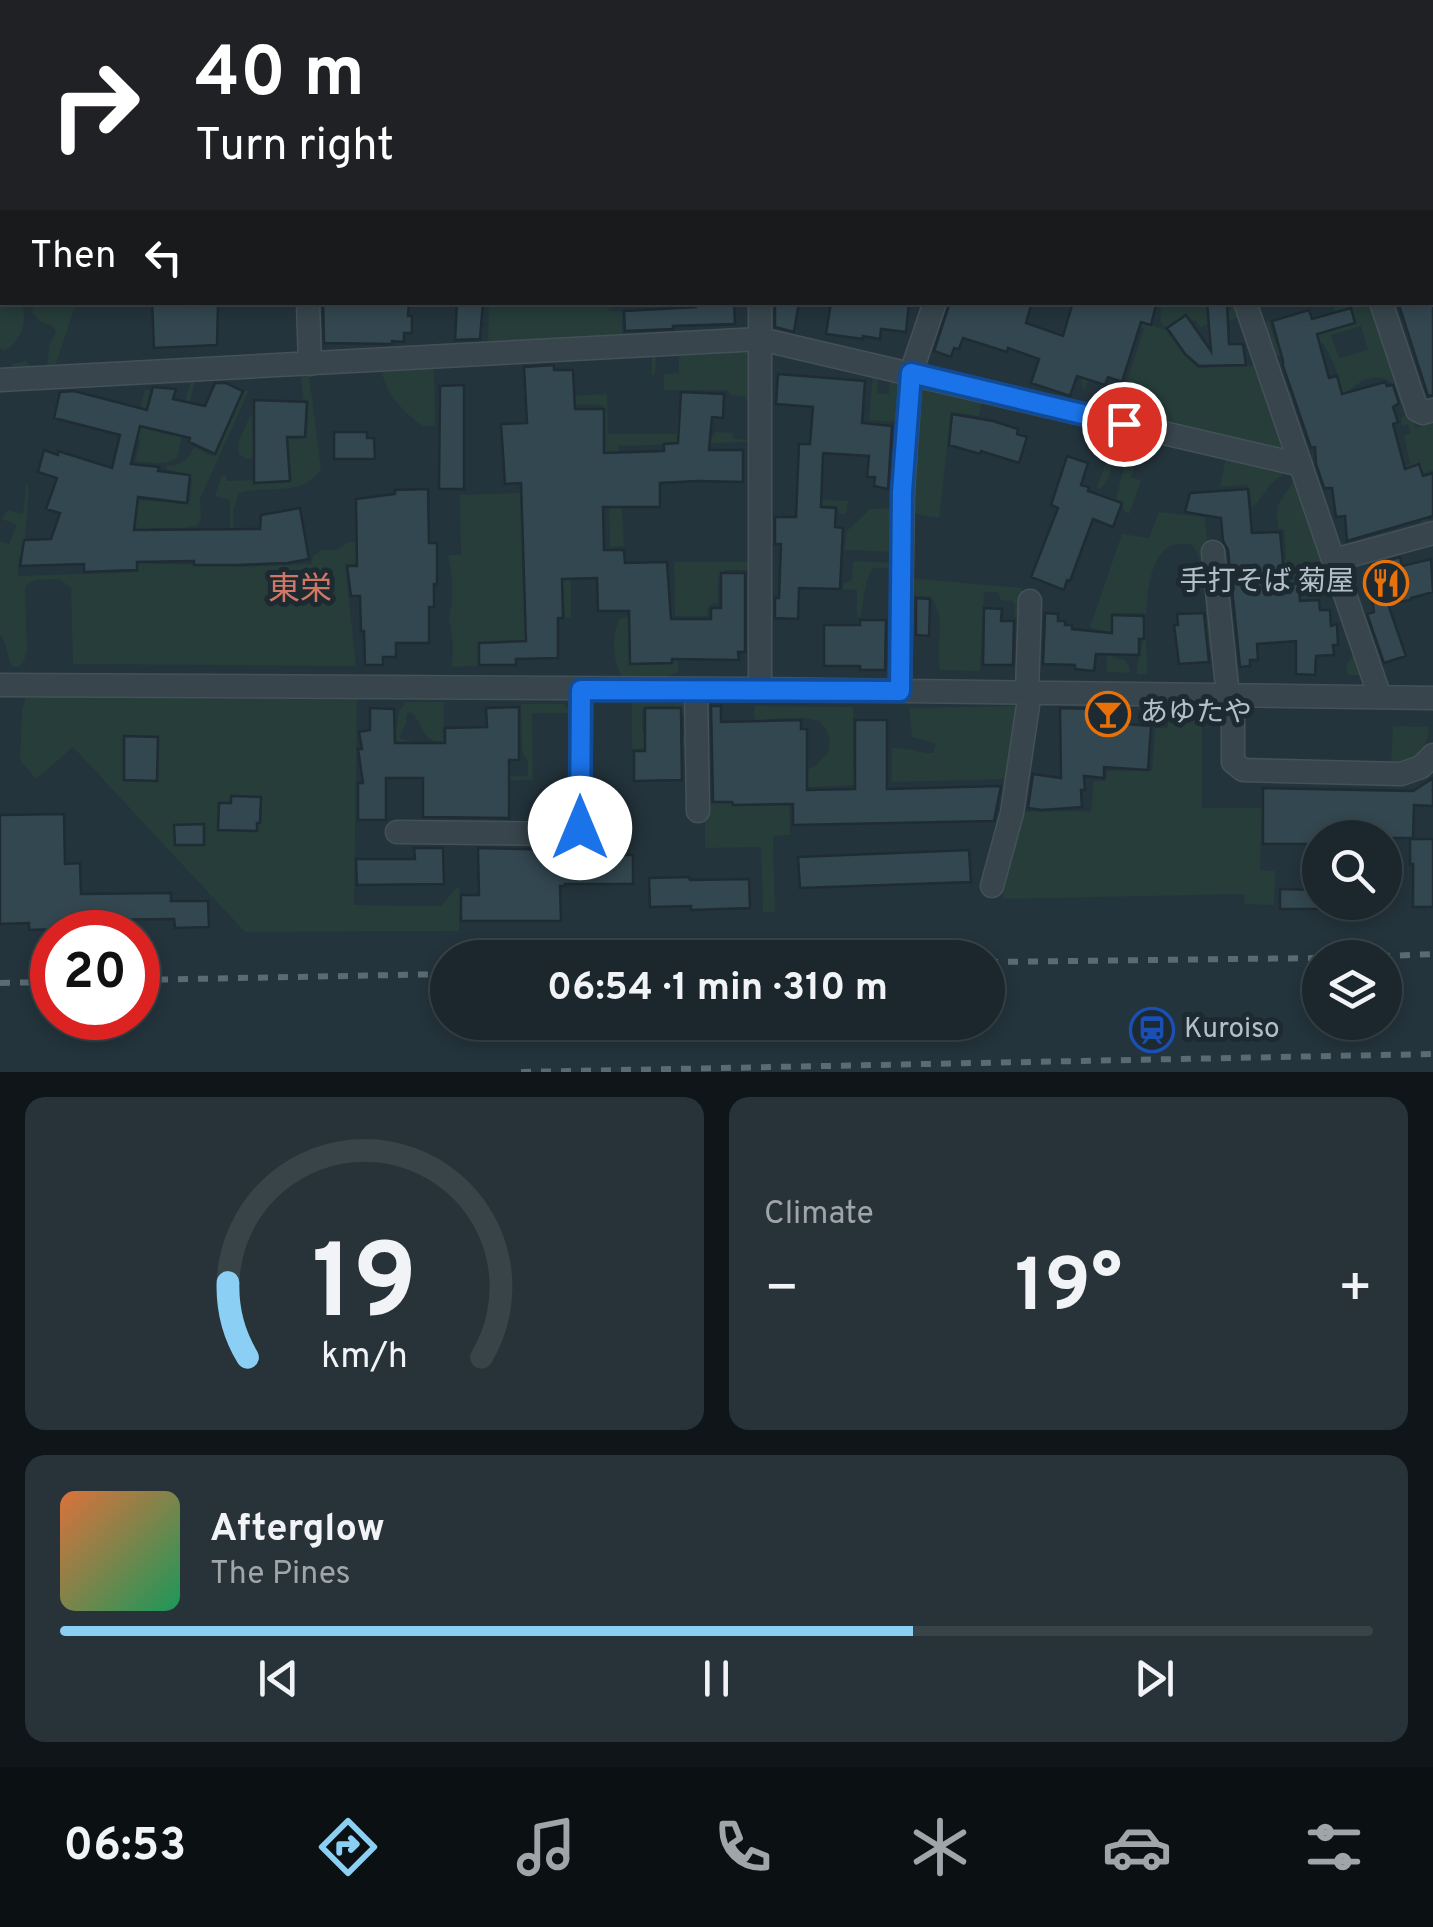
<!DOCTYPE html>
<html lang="en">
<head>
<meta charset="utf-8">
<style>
  body { margin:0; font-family:Overpass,"Noto Sans JP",sans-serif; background:#283339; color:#f1f3f6; height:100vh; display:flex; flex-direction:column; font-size:38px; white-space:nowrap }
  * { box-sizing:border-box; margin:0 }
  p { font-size:32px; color:#a0a5aa }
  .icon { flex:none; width:55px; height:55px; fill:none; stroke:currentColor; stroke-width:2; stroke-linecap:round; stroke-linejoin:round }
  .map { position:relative; height:1072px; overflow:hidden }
  .side { display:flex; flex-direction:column; gap:25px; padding:25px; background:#0f1519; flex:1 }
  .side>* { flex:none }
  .banner { position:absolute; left:0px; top:0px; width:1435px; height:305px; box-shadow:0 5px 15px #0003,0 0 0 2px #394449; background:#202124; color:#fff; overflow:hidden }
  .controls { position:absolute; left:1302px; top:820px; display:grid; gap:20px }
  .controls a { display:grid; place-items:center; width:100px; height:100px; border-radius:50%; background:#1b272d; box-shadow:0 5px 15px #0003,0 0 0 2px #394449; font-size:50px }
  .speed { position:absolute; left:30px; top:910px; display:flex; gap:20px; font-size:50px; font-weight:700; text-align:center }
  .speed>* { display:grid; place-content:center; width:130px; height:130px; border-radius:50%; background:#1b272d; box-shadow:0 5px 15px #0003,0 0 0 2px #394449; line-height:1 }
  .speed .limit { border:15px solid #d22; background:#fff; color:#111 }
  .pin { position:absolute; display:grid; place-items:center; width:85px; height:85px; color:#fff; margin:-42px; border:5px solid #fff; border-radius:50%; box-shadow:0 2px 10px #0007 }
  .me { position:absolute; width:110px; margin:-55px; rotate:0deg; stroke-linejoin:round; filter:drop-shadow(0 0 8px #0008) }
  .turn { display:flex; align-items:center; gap:35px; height:210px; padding:0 30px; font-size:45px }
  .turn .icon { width:130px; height:130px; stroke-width:2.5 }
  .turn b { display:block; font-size:70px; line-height:85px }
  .then { display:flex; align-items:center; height:95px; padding:0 30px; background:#0003; gap:20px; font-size:38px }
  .big { font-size:75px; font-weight:700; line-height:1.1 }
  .side .widget { flex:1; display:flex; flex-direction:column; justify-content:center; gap:15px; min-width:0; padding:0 35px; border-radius:20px; background:#283339 }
  .side .dial { align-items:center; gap:0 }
  .dial svg { height:260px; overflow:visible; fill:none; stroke:#394449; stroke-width:7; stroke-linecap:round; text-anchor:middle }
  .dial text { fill:#f1f3f6; stroke:none }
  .song { display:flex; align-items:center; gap:30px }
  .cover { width:120px; height:120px; border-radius:15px; background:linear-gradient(135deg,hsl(20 70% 55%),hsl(150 70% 35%)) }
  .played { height:10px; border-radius:5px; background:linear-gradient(90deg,#8ccff4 65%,#394449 65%) }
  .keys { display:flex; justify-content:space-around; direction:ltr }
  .heat { display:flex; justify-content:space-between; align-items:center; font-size:55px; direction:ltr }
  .side .tiles { flex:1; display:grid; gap:25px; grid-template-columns:1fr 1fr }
  .widget:last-child { grid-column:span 2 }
  .trip { position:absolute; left:430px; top:940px; width:575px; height:100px; border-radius:50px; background:#1b272d; box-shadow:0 5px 15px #0003,0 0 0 2px #394449; font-weight:700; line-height:100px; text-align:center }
  .menu { display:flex; height:160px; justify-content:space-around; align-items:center; background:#0b1012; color:#a0a5aa }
  .menu .icon { width:70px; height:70px }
  .menu .selected { color:#8ccff4 }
  .menu b { font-size:45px; color:#f1f3f6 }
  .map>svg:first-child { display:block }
</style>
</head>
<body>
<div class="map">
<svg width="1433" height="1072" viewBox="0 0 1433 1072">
  <rect width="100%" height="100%" fill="#24343c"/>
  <path fill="#263d3a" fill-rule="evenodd" d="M2,275V302L22,303C27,325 23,337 5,351L0,348V276Z
    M32,303H76L54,369L10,372L12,364L26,361L31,367L47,366L50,343L56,333L53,326L41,322L33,314Z
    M489,303H608L609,311L622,312V339L488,343Z
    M1104,303H1128L1125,317L1166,330L1184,355L1198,368L1262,365L1294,456L1291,459L1117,412L1144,328L1108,318L1085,389L1082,387L1081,376Z
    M1162,303H1206L1208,312L1231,310V303H1238L1242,316L1225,323L1215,322L1200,327L1195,320L1175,328L1163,326L1160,321Z
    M1309,303H1375L1408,403L1400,404C1397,396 1396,386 1389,381C1375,371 1352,384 1345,396L1357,434L1363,437L1372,472L1375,474L1410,464L1404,436L1411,433L1408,424L1402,426L1401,419L1406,414L1411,412L1416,428L1429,424L1430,417L1433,416V470L1415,477L1430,527L1424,530L1407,473L1403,471C1387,476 1376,485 1359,484C1357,468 1347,415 1338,404C1327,392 1303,397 1290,402L1285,393L1323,380L1326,390L1332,388L1335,395L1341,392C1340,374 1332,359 1323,343L1275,357L1270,356L1259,323L1269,322L1276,344L1281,347L1338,329L1334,309L1329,303L1314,305ZM1361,326L1368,350L1339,358L1331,335Z
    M739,346L751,356V404H747L746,397L731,395L728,390H664V374L679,373V356H656L655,375H652V352Z
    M434,364L435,425L424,427C403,412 384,393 381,367Z
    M873,374L878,375L877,393L889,394L890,376L900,378L898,422L869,420Z
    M301,376H309L321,469C302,499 267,484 238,493L235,506L233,508L235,567L311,564L313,556L322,550H337L348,542H385L378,563L345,564L356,666L73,664L71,588L60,579L35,580L25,586L27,651L23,663L17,667L12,666C6,656 8,643 0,635V541L9,544L16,527L15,524L1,519L8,510L23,514L26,484L29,486L24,555L19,557L18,576L138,572C138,561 137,550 135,539C133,520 138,520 129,499L184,504L190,501L192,480L187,474L166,469L167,466C182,465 187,461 194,447L212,456L215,454L243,391L249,390L200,499L201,517L198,525L184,528H149L145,531L147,559L151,564L230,565V500L215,496L222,475H226L227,481L292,479L289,455L246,459L239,454L238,443L250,416H252V433L256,438L300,439L307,435L308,401L303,399Z
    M192,378L195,380L177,458C164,466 151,463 136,461L140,441L131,439L145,390H150L143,424L144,428L174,436Z
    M922,382L983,396L979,416L951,412L939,518L911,513Z
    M607,394L608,434H677V417L689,419L709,439L714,436L715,432L732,433L734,439L748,440L749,442L618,446L624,546L610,547L609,505L585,453C599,436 609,429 602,405L526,403V398Z
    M1117,430L1145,437L1131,477L1141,481L1129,514L1123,510V503L1116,499L1125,463L1122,459L1113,463L1107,481L1100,489L1097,488Z
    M1226,457L1285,470C1281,479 1276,478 1270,485C1264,493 1260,500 1252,507L1250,491L1246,485L1220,487Z
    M1296,476L1301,480L1365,669L1361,675H1348C1344,667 1349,659 1355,654L1351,640L1345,637L1343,619L1333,596L1301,599L1298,582L1288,583L1289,591L1276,593L1283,581V565L1278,561L1286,559L1284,529H1278L1277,507Z
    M520,493L523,555L548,554L571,563V617L565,618L563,591L560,587L527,643H479L478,666L452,667L453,645L449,618L452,601V579L448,555H461L460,495Z
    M796,499L848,501L846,514H840L836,506L811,505V545L845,547L847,531L870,509L896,508L894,552L805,548Z
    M1159,512L1205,517L1220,674C1197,649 1216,569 1191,544C1183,544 1173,543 1167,548C1139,569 1147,642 1147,674H1137C1137,662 1141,651 1143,640C1145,632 1144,622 1144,613H1113L1111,615V654L1113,658L1125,660L1129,666L1130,673L1106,672L1109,634L1090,627L1122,534L1149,538Z
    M853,561L893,563L892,568H873C863,582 865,601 860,617H857V590L843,589L844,583L852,580Z
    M674,562H749V570H725L718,578V603L712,604L707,611L708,616H675Z
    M908,578L1022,588L1023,645L1020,618L1014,617L1015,605L1012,601L1001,600L998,592H984L980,671L940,670C934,646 949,616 929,596H907Z
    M629,617L631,664L672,663L671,627L678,659V672L668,676L623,677C612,663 611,634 620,618Z
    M26,697L357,699L354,905L441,906L457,887L460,890L459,931L245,932L73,747L36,779L20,760L22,710ZM125,736L158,737L157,780L124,779ZM231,796L261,797L260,822L257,823L256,831L229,830L228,822L219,821V803H231Z
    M405,702H444L443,747H438L437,742C421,738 422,722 411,712L407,714L406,724L400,735L401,739L412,741L415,747L399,757L393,729L397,725L399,710L403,707Z
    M632,702L688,703V715L680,714L674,706H647L642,710V729L646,736L689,737L688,747L632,749Z
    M521,704H564L571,713H532L533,780H486L487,777L528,776V761L522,751Z
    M754,706L853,707L854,785L789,788L790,835L773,836L775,912H763L761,847L705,848V804L722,803L729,798L814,767L828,753L830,739L826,729L819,721L807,718L767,719L766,727L755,729Z
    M1021,706L1011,779L892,782V748C907,747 918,753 933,753L936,744L912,737L909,708Z
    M1168,707H1202V808H1262L1260,870L1275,871L1274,905L1245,904L1244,894L1003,899L1006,860L1020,812L1091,811L1094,781H1106L1107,771H1152L1155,728H1168Z
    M1393,726L1429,727C1426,754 1418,762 1391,764Z"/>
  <path fill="#334750" stroke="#1f2c33" stroke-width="2.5" d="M152,302H189V306L218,305L217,345L154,348Z
    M323,302H409L408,316H412V333H404V342L392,341V344L324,343Z
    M457,302H483L480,339L455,340Z
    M696,302H734L735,324L673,326V329L625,331L624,311L696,307Z
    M799,302L794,332L775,327V303Z
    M831,302H909L906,332L881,329L880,339L863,336V339L826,334Z
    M950,302H1032L1026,323L1063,336L1073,302H1147L1156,305L1151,325L1141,322L1122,382L1108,377L1105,385L1077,376L1070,396L1031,383L1039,359L1008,348L1007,352L963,338L959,349L954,348L951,357L934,351Z
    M1207,302H1227L1229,344H1243L1246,365L1199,366L1185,354L1167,328L1186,315L1211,351Z
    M1398,302H1433V395L1428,396Z
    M1351,308L1355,323L1317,334L1329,378L1337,376L1342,394L1385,382L1387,386L1393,385L1399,403L1393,407L1398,422L1393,424L1405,469L1419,464L1423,476L1433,473V516L1347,541L1345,516L1336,517L1332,488H1324L1316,464L1315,447L1311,448L1283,366V361L1272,321L1309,310L1312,319Z
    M554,365V370H573L575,409H604V453L664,451V444L678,443L681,392L724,394L723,418L712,417L709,450H743V482L697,481L660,483V507H603L604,550H624L625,563L667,562L671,619H711V608H721V573H745V652H738L739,660L672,659V663L630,664L629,611H598L597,578L562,579L563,618H558V658L516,659V665H479V643L526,641L521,483L505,484L501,424L527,423L524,367Z
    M778,374L865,381L862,423L892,426L888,489L874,486L875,477H867L869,456L823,453L821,507L836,508L835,527L843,528L840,589L799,588L798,619L775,618V598H779L781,544H775V517H796L799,444H810L813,407L776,404Z
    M215,383H226L243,391L215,454L189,442L190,438L140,426L131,464L159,467L158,471L190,475L187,503L138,497L134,530L260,529L261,515L300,508L309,559L288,563L236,565H194V561L137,562V570L84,572V564L20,566L24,540L51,539L60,513L46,509L57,478L38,472L44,450L58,455V451L112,468L120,435L54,418L60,392L74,391L147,410L153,387L176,389L173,399L205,406Z
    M464,385V489H439L440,386Z
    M254,400L307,402L305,437H287L290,481L254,483Z
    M952,414L993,421L1018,429L1017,434L1027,437L1019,463L981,451L980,454L949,445Z
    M334,432H367V438H374L375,459H334Z
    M1067,456L1088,463L1081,485L1089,487L1088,491L1122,503L1113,527L1093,519L1070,581L1067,580L1064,590L1031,577L1058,508L1051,505Z
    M428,489L429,543H437V584H434V607H429V643H396V657H383V665H365L364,631H361L360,596H351L347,566H357L356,499L395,494V490Z
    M1248,489L1252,533L1280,532L1285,584H1299L1300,601L1319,600L1320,610H1330L1331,626L1337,624L1338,645H1333L1334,655L1316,656L1315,675L1296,674V641L1257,644L1258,660H1250V666L1240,667L1228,550L1223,541L1221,518L1185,512L1190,493Z
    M1400,557L1402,566L1431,559L1433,592L1411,598V600L1388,604L1406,656L1384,663L1367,614L1374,612L1368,574L1371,573L1370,566Z
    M916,598L930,599L929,636L916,635Z
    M984,608L1002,609L1001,621H1014L1013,665H983Z
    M1045,613L1058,614V621H1065V625H1072V629L1112,633V615L1144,616V639H1139V655L1096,654L1094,671L1075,669V665L1043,664Z
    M1204,613L1209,662L1179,664L1174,625H1178L1177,614Z
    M860,620H886L885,670H860V666H824V625H860Z
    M711,706H721V722L801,720V729H807V790L855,789V720H887V789L1001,786L994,821L793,825V804L733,805L732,802H713Z
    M519,707V760H509V818L423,817V778H386V820H358V783H363L358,749H362L359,732L370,730V708L394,709L395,743H445V728L487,727L486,708Z
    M645,708H681L682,780L634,781V751H645Z
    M1060,708L1128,710L1127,724L1151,726L1148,770L1104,767V778L1084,776L1085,790H1081L1082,807L1042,810L1028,808L1033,774L1061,778Z
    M124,736L158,737L157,781L124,780Z
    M1433,778V806L1414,805L1413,838H1320V844H1263V788L1413,791Z
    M231,796L261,797L260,823H257V831L218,830L219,803H231Z
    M64,814L65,864L80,863L81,894L171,893V901H208L209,927L175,928L174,919L81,920V924H61V929L29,930V923L0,924V815Z
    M204,824V845H175L174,825Z
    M1410,839H1433V907H1413V864H1410Z
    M414,848H443L444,884L357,885L356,859H415Z
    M478,848L565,850V855H633V884H565V886H560L561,921H461V895H479Z
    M969,850L971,882L800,888L798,857Z
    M689,877L690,880L749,879L750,908L691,910V906L650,907L649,878Z
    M1280,889L1320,890V909H1280Z"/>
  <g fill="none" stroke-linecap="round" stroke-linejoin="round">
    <defs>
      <path id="minor" d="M293,0V2
        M593,0V2
        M1141,0L1142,2
        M1344,0L1345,2
        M44,2L50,0
        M177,2V0
        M759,2V0
        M0,22L2,21
        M1432,195L1433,196
        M308,302L310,364
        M760,302V689
        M1245,302L1380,697
        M1381,302L1417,410L1423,413L1433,410
        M0,380L760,339L1301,465
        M1213,552L1228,696
        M1334,560L1433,533
        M0,685L760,689L1433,698
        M696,690L698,811
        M900,691L903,492L911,373L935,302
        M1027,692L1030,601
        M1233,696V762L1243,770L1401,774L1421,767L1433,755
        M397,832L571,834L580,829L581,690
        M992,886L1012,813L1030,692"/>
    </defs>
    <use href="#minor" stroke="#445158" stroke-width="25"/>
    <use href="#minor" stroke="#38454c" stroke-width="22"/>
    <path stroke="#5a6b73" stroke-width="6" stroke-dasharray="10 10" stroke-linecap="butt" d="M1340,958L1433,954
      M988,962L1320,958
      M138,980L448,974
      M0,983L52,982
      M521,1072L1433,1054"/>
  </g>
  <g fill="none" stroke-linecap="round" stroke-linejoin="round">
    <defs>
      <path id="route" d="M580,828L581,690L900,691L902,492L911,373L1124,424"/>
    </defs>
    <use href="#route" stroke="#114b97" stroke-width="25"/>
    <use href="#route" stroke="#1a73e8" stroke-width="18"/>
  </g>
  <defs>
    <symbol id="restaurant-ring" viewBox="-11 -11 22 22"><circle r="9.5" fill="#1d2a31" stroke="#e8710a" stroke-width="1.5"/><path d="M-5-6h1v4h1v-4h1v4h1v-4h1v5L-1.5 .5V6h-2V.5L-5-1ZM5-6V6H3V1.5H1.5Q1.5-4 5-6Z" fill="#e8710a"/></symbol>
    <symbol id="bar-ring" viewBox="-11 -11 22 22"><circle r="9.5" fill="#1d2a31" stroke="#e8710a" stroke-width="1.5"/><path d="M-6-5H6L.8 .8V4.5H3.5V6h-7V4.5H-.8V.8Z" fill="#e8710a"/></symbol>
    <symbol id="station-ring" viewBox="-11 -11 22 22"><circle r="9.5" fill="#1d2a31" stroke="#1a4fb4" stroke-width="1.5"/><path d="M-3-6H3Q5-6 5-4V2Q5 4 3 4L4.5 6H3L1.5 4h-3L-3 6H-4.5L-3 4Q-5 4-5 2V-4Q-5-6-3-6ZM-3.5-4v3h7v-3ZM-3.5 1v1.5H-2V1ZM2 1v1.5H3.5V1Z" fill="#1a4fb4"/></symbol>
  </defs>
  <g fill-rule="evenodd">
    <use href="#restaurant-ring" x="1361" y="558" width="50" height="50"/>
    <use href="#bar-ring" x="1083" y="689" width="50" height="50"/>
    <use href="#station-ring" x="1127" y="1005" width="50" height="50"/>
  </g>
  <g text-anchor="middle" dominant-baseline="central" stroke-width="10" stroke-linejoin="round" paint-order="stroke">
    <g font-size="28" fill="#b3c0c7" stroke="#1d2a31" text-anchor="start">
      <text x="1354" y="583" text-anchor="end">手打そば 菊屋</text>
      <text x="1140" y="714">あゆたや</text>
      <text x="1184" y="1030">Kuroiso</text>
    </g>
    <g font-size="32" fill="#d17865" stroke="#1d2a31">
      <text x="300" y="591">東栄</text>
    </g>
  </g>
</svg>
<div class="controls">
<a><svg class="icon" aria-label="search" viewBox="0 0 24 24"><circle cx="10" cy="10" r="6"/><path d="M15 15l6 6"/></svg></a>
<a><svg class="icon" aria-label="layers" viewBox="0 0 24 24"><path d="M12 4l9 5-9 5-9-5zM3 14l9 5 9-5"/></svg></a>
</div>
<div class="speed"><div class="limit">20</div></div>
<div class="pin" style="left:1124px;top:424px;background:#d93025"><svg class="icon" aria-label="arrive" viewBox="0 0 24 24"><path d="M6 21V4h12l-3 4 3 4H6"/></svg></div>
<svg class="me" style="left:580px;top:828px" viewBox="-20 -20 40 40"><circle r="19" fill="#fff"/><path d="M0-13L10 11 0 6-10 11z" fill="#1a73e8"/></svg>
<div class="trip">06:54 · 1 min · 310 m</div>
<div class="banner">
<div class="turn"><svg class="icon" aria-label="right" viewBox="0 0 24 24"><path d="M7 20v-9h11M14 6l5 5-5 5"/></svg><div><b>40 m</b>Turn right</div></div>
<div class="then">Then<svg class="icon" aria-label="left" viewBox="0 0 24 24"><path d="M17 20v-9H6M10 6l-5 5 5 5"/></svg></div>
</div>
</div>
<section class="side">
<div class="tiles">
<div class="widget dial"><svg viewBox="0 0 100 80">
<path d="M14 69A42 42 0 1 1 86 69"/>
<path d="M14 69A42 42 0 0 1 8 46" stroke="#8ccff4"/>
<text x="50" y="56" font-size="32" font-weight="700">19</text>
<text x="50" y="72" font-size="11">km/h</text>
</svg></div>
<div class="widget"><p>Climate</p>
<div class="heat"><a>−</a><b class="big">19°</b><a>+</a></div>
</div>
<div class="widget">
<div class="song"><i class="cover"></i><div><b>Afterglow</b><p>The Pines</p></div></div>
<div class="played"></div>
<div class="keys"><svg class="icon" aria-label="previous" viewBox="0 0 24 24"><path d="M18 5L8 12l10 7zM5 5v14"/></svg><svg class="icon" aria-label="pause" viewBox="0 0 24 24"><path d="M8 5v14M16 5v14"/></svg><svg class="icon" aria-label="next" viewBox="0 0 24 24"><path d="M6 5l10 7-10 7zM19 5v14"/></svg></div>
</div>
</div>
</section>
<nav class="menu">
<b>06:53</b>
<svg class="icon selected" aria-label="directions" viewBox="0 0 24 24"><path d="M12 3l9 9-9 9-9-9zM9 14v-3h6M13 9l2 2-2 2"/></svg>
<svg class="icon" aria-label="music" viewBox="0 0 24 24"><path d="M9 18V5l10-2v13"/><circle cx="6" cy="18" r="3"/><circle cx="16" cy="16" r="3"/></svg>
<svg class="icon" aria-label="phone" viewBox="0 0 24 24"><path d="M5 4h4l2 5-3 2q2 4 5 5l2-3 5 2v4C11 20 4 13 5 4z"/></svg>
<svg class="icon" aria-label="climate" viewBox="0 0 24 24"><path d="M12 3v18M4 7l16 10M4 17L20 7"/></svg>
<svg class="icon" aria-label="car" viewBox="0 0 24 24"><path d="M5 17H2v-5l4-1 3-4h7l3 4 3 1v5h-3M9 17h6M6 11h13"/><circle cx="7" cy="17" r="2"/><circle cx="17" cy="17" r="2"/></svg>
<svg class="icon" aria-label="filters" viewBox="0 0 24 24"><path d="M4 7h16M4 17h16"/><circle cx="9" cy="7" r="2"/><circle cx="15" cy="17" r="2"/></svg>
</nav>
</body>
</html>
